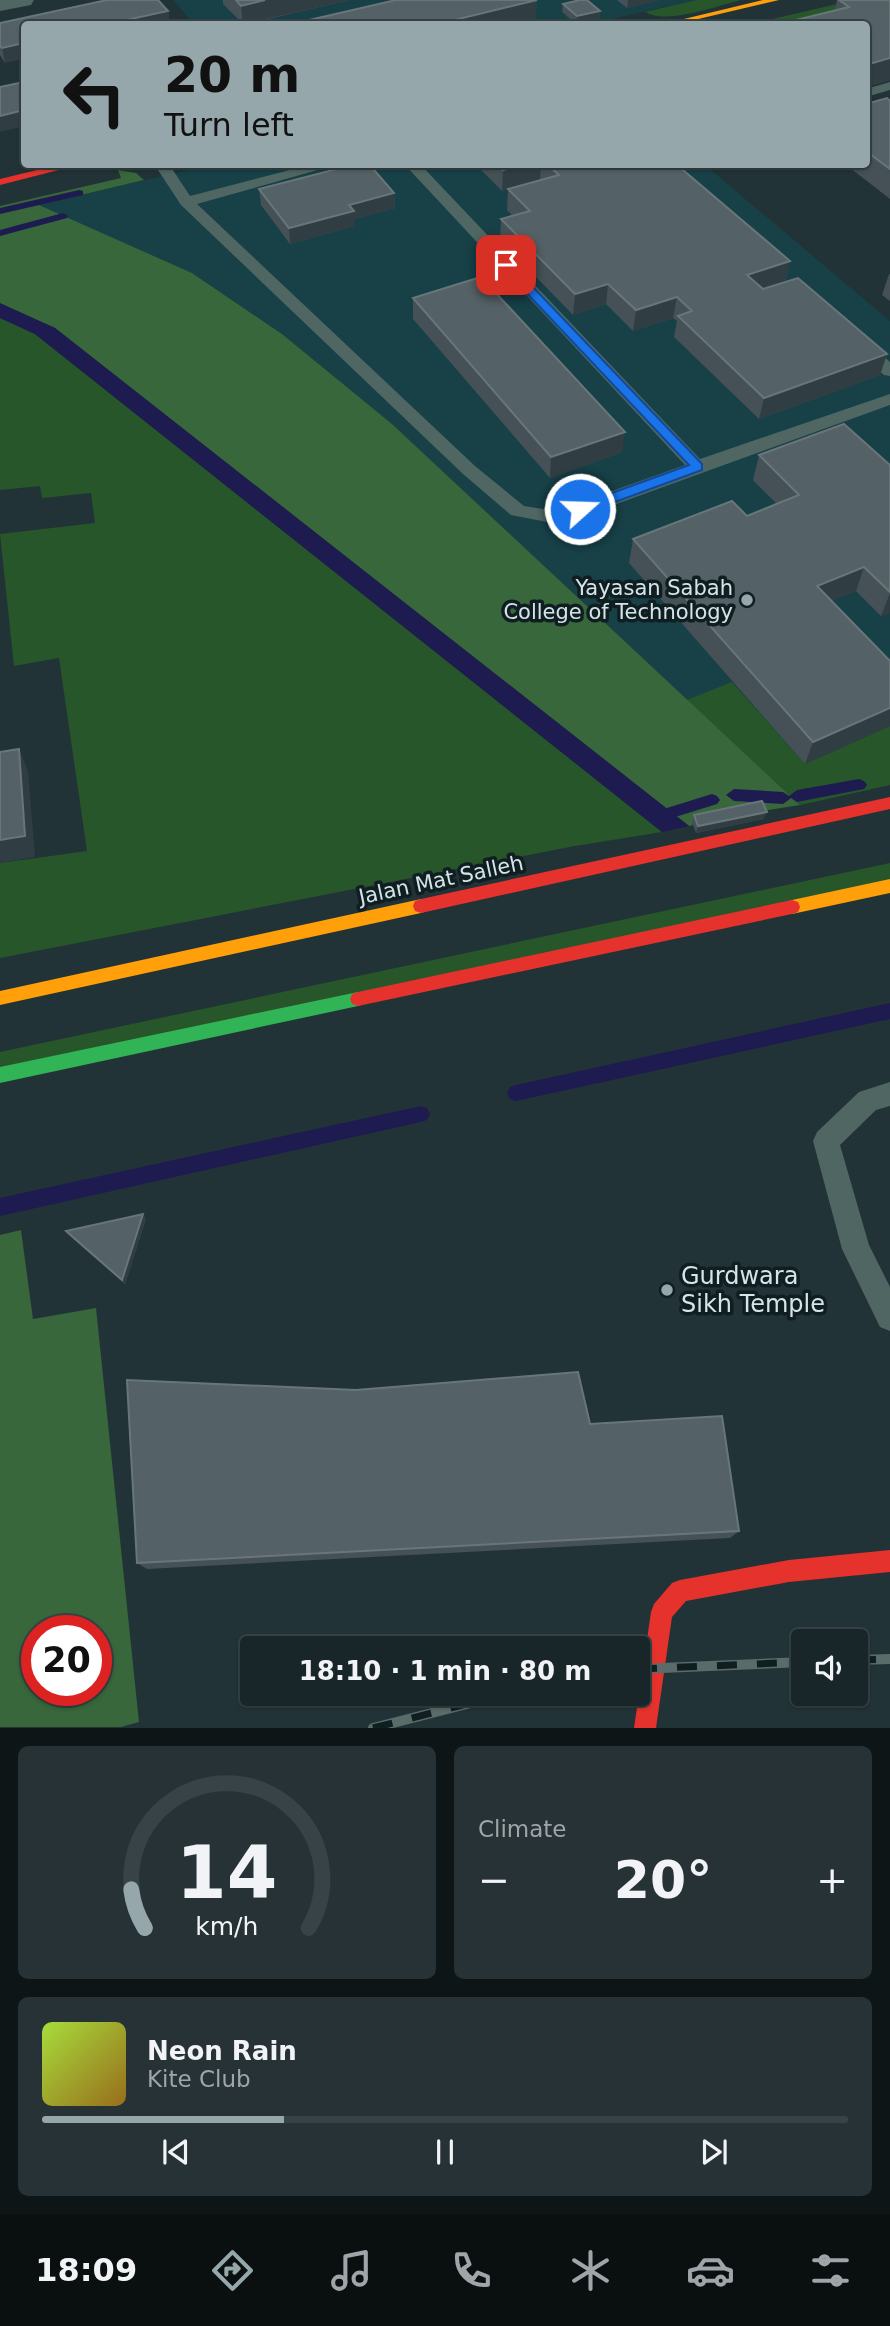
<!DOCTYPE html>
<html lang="en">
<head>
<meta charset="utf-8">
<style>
  body { margin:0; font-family:"DejaVu Sans",sans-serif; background:#263235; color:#f1f3f6; height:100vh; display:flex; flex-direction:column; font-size:26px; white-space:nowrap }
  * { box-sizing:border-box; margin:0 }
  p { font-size:23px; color:#9fa5a8 }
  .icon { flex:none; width:38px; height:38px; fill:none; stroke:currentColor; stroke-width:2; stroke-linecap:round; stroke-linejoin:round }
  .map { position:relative; height:1728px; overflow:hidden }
  .side { display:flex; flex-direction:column; gap:18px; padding:18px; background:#0e1517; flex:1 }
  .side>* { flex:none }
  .banner { position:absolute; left:21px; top:21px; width:849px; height:147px; border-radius:7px; box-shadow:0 2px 5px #0004,0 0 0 2px #374346; background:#95a7ab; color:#111; overflow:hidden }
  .controls { position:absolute; left:791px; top:1629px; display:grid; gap:14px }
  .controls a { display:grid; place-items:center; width:77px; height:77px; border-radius:7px; background:#192629; box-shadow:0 2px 5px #0004,0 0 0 2px #374346; font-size:35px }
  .speed { position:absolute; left:21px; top:1615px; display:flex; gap:14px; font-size:35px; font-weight:700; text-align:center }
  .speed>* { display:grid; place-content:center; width:91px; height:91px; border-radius:50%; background:#192629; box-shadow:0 2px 5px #0004,0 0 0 2px #374346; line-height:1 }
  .speed .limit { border:10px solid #d22; background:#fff; color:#111 }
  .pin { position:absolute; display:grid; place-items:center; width:60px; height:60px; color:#fff; margin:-30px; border-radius:14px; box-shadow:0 4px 10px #0006 }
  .me { position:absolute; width:77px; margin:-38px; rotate:70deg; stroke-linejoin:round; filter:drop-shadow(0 0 5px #0008) }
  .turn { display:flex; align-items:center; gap:24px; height:147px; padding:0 28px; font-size:32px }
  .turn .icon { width:91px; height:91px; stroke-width:2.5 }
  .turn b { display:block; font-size:49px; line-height:60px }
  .big { font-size:52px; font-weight:800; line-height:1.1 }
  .side .widget { flex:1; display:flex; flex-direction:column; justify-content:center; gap:10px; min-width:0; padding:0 24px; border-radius:10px; background:#263235 }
  .side .dial { align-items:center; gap:0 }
  .dial svg { height:182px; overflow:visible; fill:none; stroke:#374346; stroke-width:7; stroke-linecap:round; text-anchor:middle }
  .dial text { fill:#f1f3f6; stroke:none }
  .song { display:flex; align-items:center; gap:21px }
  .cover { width:84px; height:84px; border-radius:10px; background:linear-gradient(135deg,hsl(80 70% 55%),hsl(40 70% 35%)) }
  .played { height:7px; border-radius:4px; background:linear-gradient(90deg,#95a7ab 30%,#374346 30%) }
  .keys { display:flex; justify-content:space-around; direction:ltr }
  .heat { display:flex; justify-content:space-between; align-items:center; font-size:38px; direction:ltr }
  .side .tiles { flex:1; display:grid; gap:18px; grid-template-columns:1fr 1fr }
  .widget:last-child { grid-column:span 2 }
  .trip { position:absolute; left:240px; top:1636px; width:410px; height:70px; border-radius:7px; background:#192629; box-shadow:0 2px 5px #0004,0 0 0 2px #374346; font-weight:800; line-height:70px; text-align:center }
  .dock { display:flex; height:112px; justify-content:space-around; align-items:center; background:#0a0f10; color:#9fa5a8 }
  .dock .icon { width:49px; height:49px }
  .dock .selected { color:#95a7ab }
  .dock b { font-size:32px; color:#f1f3f6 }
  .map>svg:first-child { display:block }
</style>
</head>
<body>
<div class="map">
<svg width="890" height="1728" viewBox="0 0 890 1728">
  <rect width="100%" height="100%" fill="#213337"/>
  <path fill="#174047" d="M173,0H697L589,24H194Z
    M210,165H705L890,321V785L800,805L392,424L282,334L192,273L38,205Z"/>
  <path fill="#28562b" d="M697,0H741C716,6 667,25 645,12Z
    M854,0H890L796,24H751Z
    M0,318L35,334L662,832L575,846L0,958V863L87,851L59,658L14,666L0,534L95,523L91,493L42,498L40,486L0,490Z
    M732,682L805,764L890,726V785L800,805L687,700Z
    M890,863V886L0,1075V1052Z"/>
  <path fill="#37673a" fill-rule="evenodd" d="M118,170L136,173L144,180L39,205L192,273L282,334L392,424L800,805L692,822L693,825L689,826L55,328L0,304V206L121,178Z
    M21,1230L33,1319L96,1308L139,1722L121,1727H0V1235ZM37,1631H96V1690H37Z"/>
  <path fill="#1d1b4f" d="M0,303L55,328L689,826L662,832L35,334L0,318Z"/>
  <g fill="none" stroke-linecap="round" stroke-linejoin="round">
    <path fill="#1d1b4f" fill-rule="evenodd" d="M79,190L83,191V195L0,214V208Z
      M63,213L68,216L67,218L0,236V230Z
      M859,779L864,781L867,785L864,789L797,802L791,798L783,804L734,801L726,795L734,789L783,792L789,796L797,790Z
      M712,794L717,796L720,800L717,804L659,822L654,820L651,816L654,812Z
      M890,1003V1019L516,1101L510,1099L507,1093L510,1087L516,1085Z
      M421,1106L427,1108L430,1114L427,1120L421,1122L0,1216V1198Z"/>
    <path fill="#4f6663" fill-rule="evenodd" d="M890,82V90L866,97V89Z
      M154,164H169L190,196L313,164H339L197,204L475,466L524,506L556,511L685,465L404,164H420L700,459L890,394V405L564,523L557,524L511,515L463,474L181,205Z
      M862,341L868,342L890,362V376L884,375L856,350L854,346L856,342Z
      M890,1082V1106L876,1110L840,1145L869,1245L890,1287V1331L880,1327L842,1249L813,1141L817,1132L859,1092Z"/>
    <path fill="#4f6663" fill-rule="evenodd" d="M0,0H34L31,5L0,11Z"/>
    <path fill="#30b455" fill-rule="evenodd" d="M358,992L364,994L366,999L364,1004L358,1006L0,1083V1067Z"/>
    <path fill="#ff9f0a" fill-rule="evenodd" d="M763,0H779L677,24H663Z
      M890,879V893L792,914L786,912L784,907L786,902L792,900Z
      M421,899L427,901L429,906L427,911L421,913L0,1005V991Z"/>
    <path fill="#e5322d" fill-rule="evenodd" d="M62,164H82L0,185V179Z
      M890,797V809L421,913L415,911L413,906L415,901L421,899Z
      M792,900L798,902L800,907L798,912L792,914L358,1006L352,1004L350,999L352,994L358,992Z
      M890,1550V1572L789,1582L686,1601L672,1617L656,1728H634L651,1612L654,1604L672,1583L680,1580L789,1560Z"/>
    <defs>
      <path id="rail" d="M856,1660L890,1659
        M637,1669L803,1662
        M373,1728L506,1694"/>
    </defs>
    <use href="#rail" stroke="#5a6c6a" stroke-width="10"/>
    <use href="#rail" stroke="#101e21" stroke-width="7" stroke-dasharray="20" stroke-linecap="butt"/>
  </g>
  <path fill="#455156" d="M223,0H350L247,24H243L223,4Z
    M617,0H659L627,8Z
    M837,0H890V80L866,87V24L835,10Z
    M563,4L600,11L599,19L576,24L562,12Z
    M168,11L170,24H24L5,63L0,55V23Z
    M890,101V199L845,164H866V104Z
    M475,164H676L790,261L785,282L887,354L880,375L759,419L674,337L677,321L673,318L633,331L606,304L573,315L500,240L501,219L513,216L507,210L508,189L540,180L502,191Z
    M259,189L394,193L395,208L355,219V226L290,244L261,205Z
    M889,274H890V301L882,295Z
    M413,298L622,452L550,478L413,319Z
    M759,455L890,465V613L881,616L856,591L831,601L890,661L805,764L629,563L633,539L747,516L777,504L753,480Z
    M694,815L764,819L696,833L692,822Z
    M146,1219L125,1284L70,1236L66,1231Z
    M739,1531L730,1538L147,1569L137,1563Z"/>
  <path fill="#303e43" d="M265,0H350L243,24L241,6Z
    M537,0L536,20L518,24H438Z
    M628,0H659L627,8Z
    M168,11L170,24H108Z
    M600,11L599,19L576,24L577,16Z
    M24,43V59L5,63L2,48Z
    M890,58V80L866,87V65Z
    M24,110V126L0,132V116Z
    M523,164H541L540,180L502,191L503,170Z
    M394,193L395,208L355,219V226L290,244L289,228L349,205Z
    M790,261L785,282L743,295L747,275Z
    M608,284L606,304L573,315L575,294Z
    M677,297L673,318L633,331L636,310Z
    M887,354L880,375L759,419L764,398Z
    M625,432L622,452L550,478L551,457Z
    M864,567L856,591L809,610L817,586Z
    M890,593V613L881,616Z
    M890,708V726L805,764L813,742Z
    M19,749L28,771L35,857L0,863V840Z
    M767,812L764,819L696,833L698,826Z
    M143,1214L146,1219L125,1284L122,1280Z"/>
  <path fill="#546166" stroke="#68767a" stroke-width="2" d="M107,0H158L168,11L108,24H24V43L2,48L0,46V23Z
    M236,0H265L241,6Z
    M396,0H537L438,24H292Z
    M580,0H587L600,11L577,16L563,4Z
    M839,0H890V58L866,65V24H780L849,7Z
    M24,82V110L0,116V87Z
    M887,98L890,101V169L866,151V104Z
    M356,164H369L394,193L349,205L354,211L289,228L259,189Z
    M497,164H523L503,170Z
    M547,164H676L790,261L747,275L763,289L798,278L887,354L764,398L678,316L692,311L677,297L636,310L608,284L575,294L501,219L530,211L508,189L559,175Z
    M481,277L625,432L551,457L413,298Z
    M844,424L890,465V592L864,567L817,586L890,661V708L813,742L633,539L732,501L747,516L799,495L759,455Z
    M19,749L25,836L0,840V752Z
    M762,801L767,812L698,826L694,815Z
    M143,1214L122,1280L66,1231Z
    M578,1372L590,1424L722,1416L739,1531L137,1563L127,1380L356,1390Z"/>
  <path fill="#1a73e8" stroke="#114b97" stroke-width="2" d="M503,263H510L702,464V470L585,513H576V506L689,465L503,268Z"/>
  <g fill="#95a7ab" stroke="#101e21" stroke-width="2.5">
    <circle cx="747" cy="600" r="7"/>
    <circle cx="667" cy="1290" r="7"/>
  </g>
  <g text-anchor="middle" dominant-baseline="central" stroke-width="7" stroke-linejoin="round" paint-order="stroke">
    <g font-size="21" fill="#d3e5e9" stroke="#101e21" text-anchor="end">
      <text x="733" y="588">Yayasan Sabah<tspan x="733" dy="24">College of Technology</tspan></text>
    </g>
    <g font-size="21" fill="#d3e5e9" stroke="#101e21">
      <text transform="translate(441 880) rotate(-12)">Jalan Mat Salleh</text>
    </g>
    <g font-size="24" fill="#d3e5e9" stroke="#101e21" text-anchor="start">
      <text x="681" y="1276">Gurdwara<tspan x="681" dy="28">Sikh Temple</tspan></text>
    </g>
  </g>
</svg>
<div class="controls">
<a><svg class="icon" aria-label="sound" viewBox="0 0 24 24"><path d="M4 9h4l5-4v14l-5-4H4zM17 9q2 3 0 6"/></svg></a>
</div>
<div class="speed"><div class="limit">20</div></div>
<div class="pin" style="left:506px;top:265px;background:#d93025"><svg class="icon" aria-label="arrive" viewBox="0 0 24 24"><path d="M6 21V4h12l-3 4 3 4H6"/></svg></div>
<svg class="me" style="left:580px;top:509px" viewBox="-20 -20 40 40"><circle r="17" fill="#1a73e8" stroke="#fff" stroke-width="3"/><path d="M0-11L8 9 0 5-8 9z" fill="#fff"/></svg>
<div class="trip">18:10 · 1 min · 80 m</div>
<div class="banner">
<div class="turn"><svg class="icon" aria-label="left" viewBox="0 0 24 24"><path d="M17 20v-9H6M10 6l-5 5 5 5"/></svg><div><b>20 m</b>Turn left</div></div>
</div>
</div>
<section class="side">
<div class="tiles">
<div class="widget dial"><svg viewBox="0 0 100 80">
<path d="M14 69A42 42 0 1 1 86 69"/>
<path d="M14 69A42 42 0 0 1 8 52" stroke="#95a7ab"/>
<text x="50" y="56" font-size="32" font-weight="700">14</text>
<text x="50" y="72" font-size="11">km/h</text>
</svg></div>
<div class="widget"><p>Climate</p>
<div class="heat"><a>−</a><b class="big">20°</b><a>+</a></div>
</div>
<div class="widget">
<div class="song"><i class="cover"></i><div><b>Neon Rain</b><p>Kite Club</p></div></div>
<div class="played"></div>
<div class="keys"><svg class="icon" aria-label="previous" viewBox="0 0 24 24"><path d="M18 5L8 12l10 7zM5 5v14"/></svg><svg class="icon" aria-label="pause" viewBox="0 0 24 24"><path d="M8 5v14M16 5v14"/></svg><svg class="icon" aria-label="next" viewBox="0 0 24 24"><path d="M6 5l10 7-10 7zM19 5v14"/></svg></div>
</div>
</div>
</section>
<nav class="dock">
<b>18:09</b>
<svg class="icon selected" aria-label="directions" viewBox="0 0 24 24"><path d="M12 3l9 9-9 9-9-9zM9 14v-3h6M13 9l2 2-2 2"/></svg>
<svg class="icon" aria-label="music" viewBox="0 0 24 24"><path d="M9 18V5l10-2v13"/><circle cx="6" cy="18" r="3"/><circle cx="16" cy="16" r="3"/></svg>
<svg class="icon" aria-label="phone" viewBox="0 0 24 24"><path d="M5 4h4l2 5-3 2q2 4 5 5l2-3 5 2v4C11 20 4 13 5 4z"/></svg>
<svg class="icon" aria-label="climate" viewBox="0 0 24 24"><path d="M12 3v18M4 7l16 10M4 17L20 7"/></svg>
<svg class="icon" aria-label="car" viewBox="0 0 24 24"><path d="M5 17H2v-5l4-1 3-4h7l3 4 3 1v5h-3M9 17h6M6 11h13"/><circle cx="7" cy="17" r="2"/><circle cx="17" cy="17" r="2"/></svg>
<svg class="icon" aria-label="filters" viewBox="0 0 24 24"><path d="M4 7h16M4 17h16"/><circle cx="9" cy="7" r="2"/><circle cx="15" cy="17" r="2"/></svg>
</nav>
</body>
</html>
